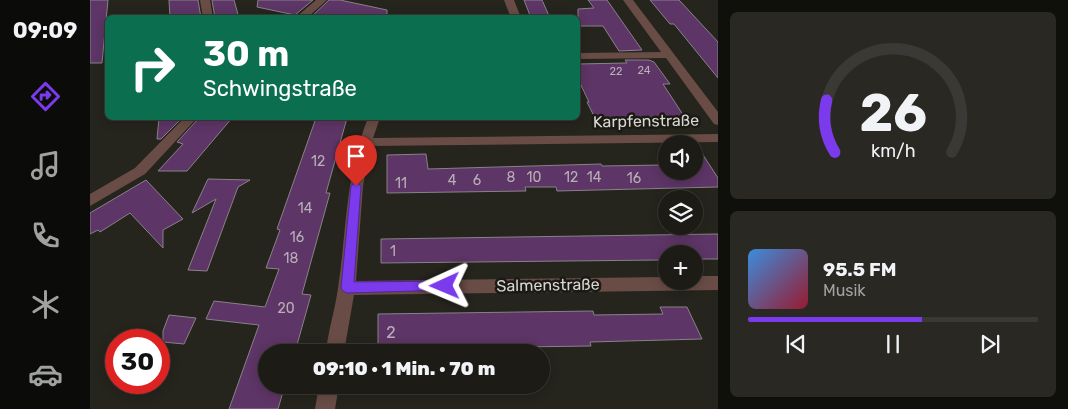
<!DOCTYPE html>
<html lang="de">
<head>
<meta charset="utf-8">
<style>
  body { margin:0; font-family:Rubik,sans-serif; background:#292823; color:#f1f3f6; height:100vh; display:flex; flex-direction:column; font-size:19px; white-space:nowrap }
  * { box-sizing:border-box; margin:0 }
  p { font-size:16px; color:#a0a1a1 }
  .icon { flex:none; width:28px; height:28px; fill:none; stroke:currentColor; stroke-width:2; stroke-linecap:round; stroke-linejoin:round }
  .map { position:relative; flex:1; overflow:hidden }
  .sheet { display:flex; flex-direction:column; gap:12px; padding:12px; background:#0f0f0c; width:350px }
  .sheet>* { flex:none }
  .top-card { position:absolute; left:15px; top:15px; width:475px; height:105px; border-radius:8px; box-shadow:0 2px 12px #0003,0 0 0 1px #3a3935; background:#0b6e4f; color:#fff; overflow:hidden }
  .controls { position:absolute; left:568px; top:135px; display:grid; gap:10px }
  .controls a { display:grid; place-items:center; width:45px; height:45px; border-radius:50%; background:#1c1b16; box-shadow:0 2px 12px #0003,0 0 0 1px #3a3935; font-size:25px }
  .speed { position:absolute; left:15px; top:329px; display:flex; gap:10px; font-size:25px; font-weight:700; text-align:center }
  .speed>* { display:grid; place-content:center; width:65px; height:65px; border-radius:50%; background:#1c1b16; box-shadow:0 2px 12px #0003,0 0 0 1px #3a3935; line-height:1 }
  .speed .limit { border:8px solid #d22; background:#fff; color:#111 }
  .pin { position:absolute; display:grid; place-items:center; width:42px; height:42px; color:#fff; margin:-51px -21px; border-radius:50% 50% 50% 0; rotate:-45deg; box-shadow:0 0 5px #0007 }
  .pin .icon { rotate:45deg }
  .me { position:absolute; width:55px; margin:-28px; rotate:269deg; stroke-linejoin:round; filter:drop-shadow(0 0 4px #0008) }
  .turn { display:flex; align-items:center; gap:18px; height:105px; padding:0 15px; font-size:22px }
  .turn .icon { width:65px; height:65px; stroke-width:2.5 }
  .turn b { display:block; font-size:35px; line-height:42px }
  .sheet .card { flex:1; display:flex; flex-direction:column; justify-content:center; gap:8px; min-width:0; padding:0 18px; border-radius:8px; background:#292823 }
  .sheet .dial { align-items:center; gap:0 }
  .dial svg { height:130px; overflow:visible; fill:none; stroke:#3a3935; stroke-width:7; stroke-linecap:round; text-anchor:middle }
  .dial text { fill:#f1f3f6; stroke:none }
  .song { display:flex; align-items:center; gap:15px }
  .cover { width:60px; height:60px; border-radius:8px; background:linear-gradient(135deg,hsl(210 70% 55%),hsl(350 70% 35%)) }
  .played { height:5px; border-radius:2px; background:linear-gradient(90deg,#7c3aed 60%,#3a3935 60%) }
  .keys { display:flex; justify-content:space-around; direction:ltr }
  .trip { position:absolute; left:168px; top:344px; width:292px; height:50px; border-radius:25px; background:#1c1b16; box-shadow:0 2px 12px #0003,0 0 0 1px #3a3935; font-weight:800; line-height:50px; text-align:center }
  main { display:flex; flex:1; min-height:0 }
  .tab-bar { display:flex; flex-direction:column; width:90px; justify-content:space-around; align-items:center; background:#0b0b09; color:#a0a1a1 }
  .tab-bar .icon { width:35px; height:35px }
  .tab-bar .on { color:#7c3aed }
  .tab-bar b { font-size:22px; color:#f1f3f6 }
  .map>svg:first-child { display:block }
</style>
</head>
<body>
<main>
<nav class="tab-bar">
<b>09:09</b>
<svg class="icon on" aria-label="directions" viewBox="0 0 24 24"><path d="M12 3l9 9-9 9-9-9zM9 14v-3h6M13 9l2 2-2 2"/></svg>
<svg class="icon" aria-label="music" viewBox="0 0 24 24"><path d="M9 18V5l10-2v13"/><circle cx="6" cy="18" r="3"/><circle cx="16" cy="16" r="3"/></svg>
<svg class="icon" aria-label="phone" viewBox="0 0 24 24"><path d="M5 4h4l2 5-3 2q2 4 5 5l2-3 5 2v4C11 20 4 13 5 4z"/></svg>
<svg class="icon" aria-label="climate" viewBox="0 0 24 24"><path d="M12 3v18M4 7l16 10M4 17L20 7"/></svg>
<svg class="icon" aria-label="car" viewBox="0 0 24 24"><path d="M5 17H2v-5l4-1 3-4h7l3 4 3 1v5h-3M9 17h6M6 11h13"/><circle cx="7" cy="17" r="2"/><circle cx="17" cy="17" r="2"/></svg>
</nav>
<div class="map">
<svg width="628" height="409" viewBox="0 0 628 409">
  <rect width="100%" height="100%" fill="#25241d"/>
  <path fill="#5d3566" stroke="#888289" d="M0,0H18L12,63H0Z
    M79,0H108L111,18H80Z
    M122,0H144L149,18H125Z
    M168,0H223L205,15L167,7Z
    M239,0H250L297,10V18H220Z
    M434,0H452L460,18H441Z
    M498,0H517L552,50L529,51L513,26H488V9L504,8Z
    M560,0H589L628,42V78L584,24H580Z
    M535,60H559L564,62L580,84H573L599,124L573,125L568,117L505,118L497,102H499L488,79V64L537,63Z
    M69,118H92L71,139H67Z
    M109,118H142L97,171H68L93,144L87,142Z
    M226,118H257L236,193H240L212,294L221,295L205,352H176V385H195L188,409H139L169,325L116,319L124,301L175,307L189,269L176,268L190,230L187,229Z
    M604,144H606L628,178V187L467,191L466,187H435L436,191L297,193V155L336,154L338,169L511,164L512,166L572,165L575,171H604Z
    M118,179L160,180L148,187L117,271L98,270L126,199L102,213Z
    M56,180L93,219L73,230V248L40,213L10,232L8,230L0,234V213Z
    M628,234V259H604V254H576V259L570,260L291,263V239Z
    M570,307H597L612,339L500,342L501,346L288,349V314L503,311L504,315L573,314Z
    M79,315L106,318L94,344L73,342V331Z"/>
  <g fill="none" stroke-linecap="round" stroke-linejoin="round">
    <path fill="#694c45" fill-rule="evenodd" d="M110,0H120L123,18H113Z
      M226,0H237L217,18H205Z
      M414,0H424L431,18H421Z
      M533,0H543L628,112V125L624,124L576,58L488,59V53L571,52Z
      M94,118H107L55,174L0,206V194L45,168Z
      M278,118H290L283,138L628,134V142L281,146L273,186L266,281L576,277V281H604V276H628V290L264,295L254,352H236C238,331 245,310 248,288C257,229 255,176 278,118Z
      M229,385H249L245,409H225Z"/>
  </g>
  <path fill="#7c3aed" stroke="#51269a" d="M266,182L271,186L264,282L355,281L360,282L362,286L360,290L257,293L253,291L251,288L261,186Z"/>
  <g text-anchor="middle" dominant-baseline="central" stroke-width="5" stroke-linejoin="round" paint-order="stroke">
    <g font-size="11" fill="#b9aeb7">
      <text x="554" y="70">24</text>
      <text x="526" y="71">22</text>
    </g>
    <g font-size="14" fill="#b9aeb7">
      <text x="228" y="161">12</text>
      <text x="421" y="177">8</text>
      <text x="444" y="177">10</text>
      <text x="481" y="177">12</text>
      <text x="504" y="177">14</text>
      <text x="544" y="178">16</text>
      <text x="362" y="180">4</text>
      <text x="387" y="180">6</text>
      <text x="311" y="183">11</text>
      <text x="215" y="208">14</text>
      <text x="207" y="237">16</text>
      <text x="303" y="251">1</text>
      <text x="201" y="258">18</text>
      <text x="196" y="308">20</text>
    </g>
    <g font-size="16" fill="#d8d7d2" stroke="#1c1a14">
      <text transform="translate(556 121) rotate(-1)">Karpfenstraße</text>
      <text transform="translate(458 285) rotate(-1)">Salmenstraße</text>
    </g>
    <g font-size="16" fill="#b9aeb7">
      <text x="301" y="332">2</text>
    </g>
  </g>
</svg>
<div class="controls">
<a><svg class="icon" aria-label="sound" viewBox="0 0 24 24"><path d="M4 9h4l5-4v14l-5-4H4zM17 9q2 3 0 6"/></svg></a>
<a><svg class="icon" aria-label="layers" viewBox="0 0 24 24"><path d="M12 4l9 5-9 5-9-5zM3 14l9 5 9-5"/></svg></a>
<a>+</a>
</div>
<div class="speed"><div class="limit">30</div></div>
<div class="pin" style="left:266px;top:186px;background:#d93025"><svg class="icon" aria-label="arrive" viewBox="0 0 24 24"><path d="M6 21V4h12l-3 4 3 4H6"/></svg></div>
<svg class="me" style="left:355px;top:286px" viewBox="-20 -20 40 40"><path d="M0-17L14 15 0 8-14 15z" fill="#7c3aed" stroke="#fff" stroke-width="4"/></svg>
<div class="trip">09:10 · 1 Min. · 70 m</div>
<div class="top-card">
<div class="turn"><svg class="icon" aria-label="right" viewBox="0 0 24 24"><path d="M7 20v-9h11M14 6l5 5-5 5"/></svg><div><b>30 m</b>Schwingstraße</div></div>
</div>
</div>
<section class="sheet">
<div class="card dial"><svg viewBox="0 0 100 80">
<path d="M14 69A42 42 0 1 1 86 69"/>
<path d="M14 69A42 42 0 0 1 9 37" stroke="#7c3aed"/>
<text x="50" y="56" font-size="32" font-weight="700">26</text>
<text x="50" y="72" font-size="11">km/h</text>
</svg></div>
<div class="card">
<div class="song"><i class="cover"></i><div><b>95.5 FM</b><p>Musik</p></div></div>
<div class="played"></div>
<div class="keys"><svg class="icon" aria-label="previous" viewBox="0 0 24 24"><path d="M18 5L8 12l10 7zM5 5v14"/></svg><svg class="icon" aria-label="pause" viewBox="0 0 24 24"><path d="M8 5v14M16 5v14"/></svg><svg class="icon" aria-label="next" viewBox="0 0 24 24"><path d="M6 5l10 7-10 7zM19 5v14"/></svg></div>
</div>
</section>
</main>
</body>
</html>
